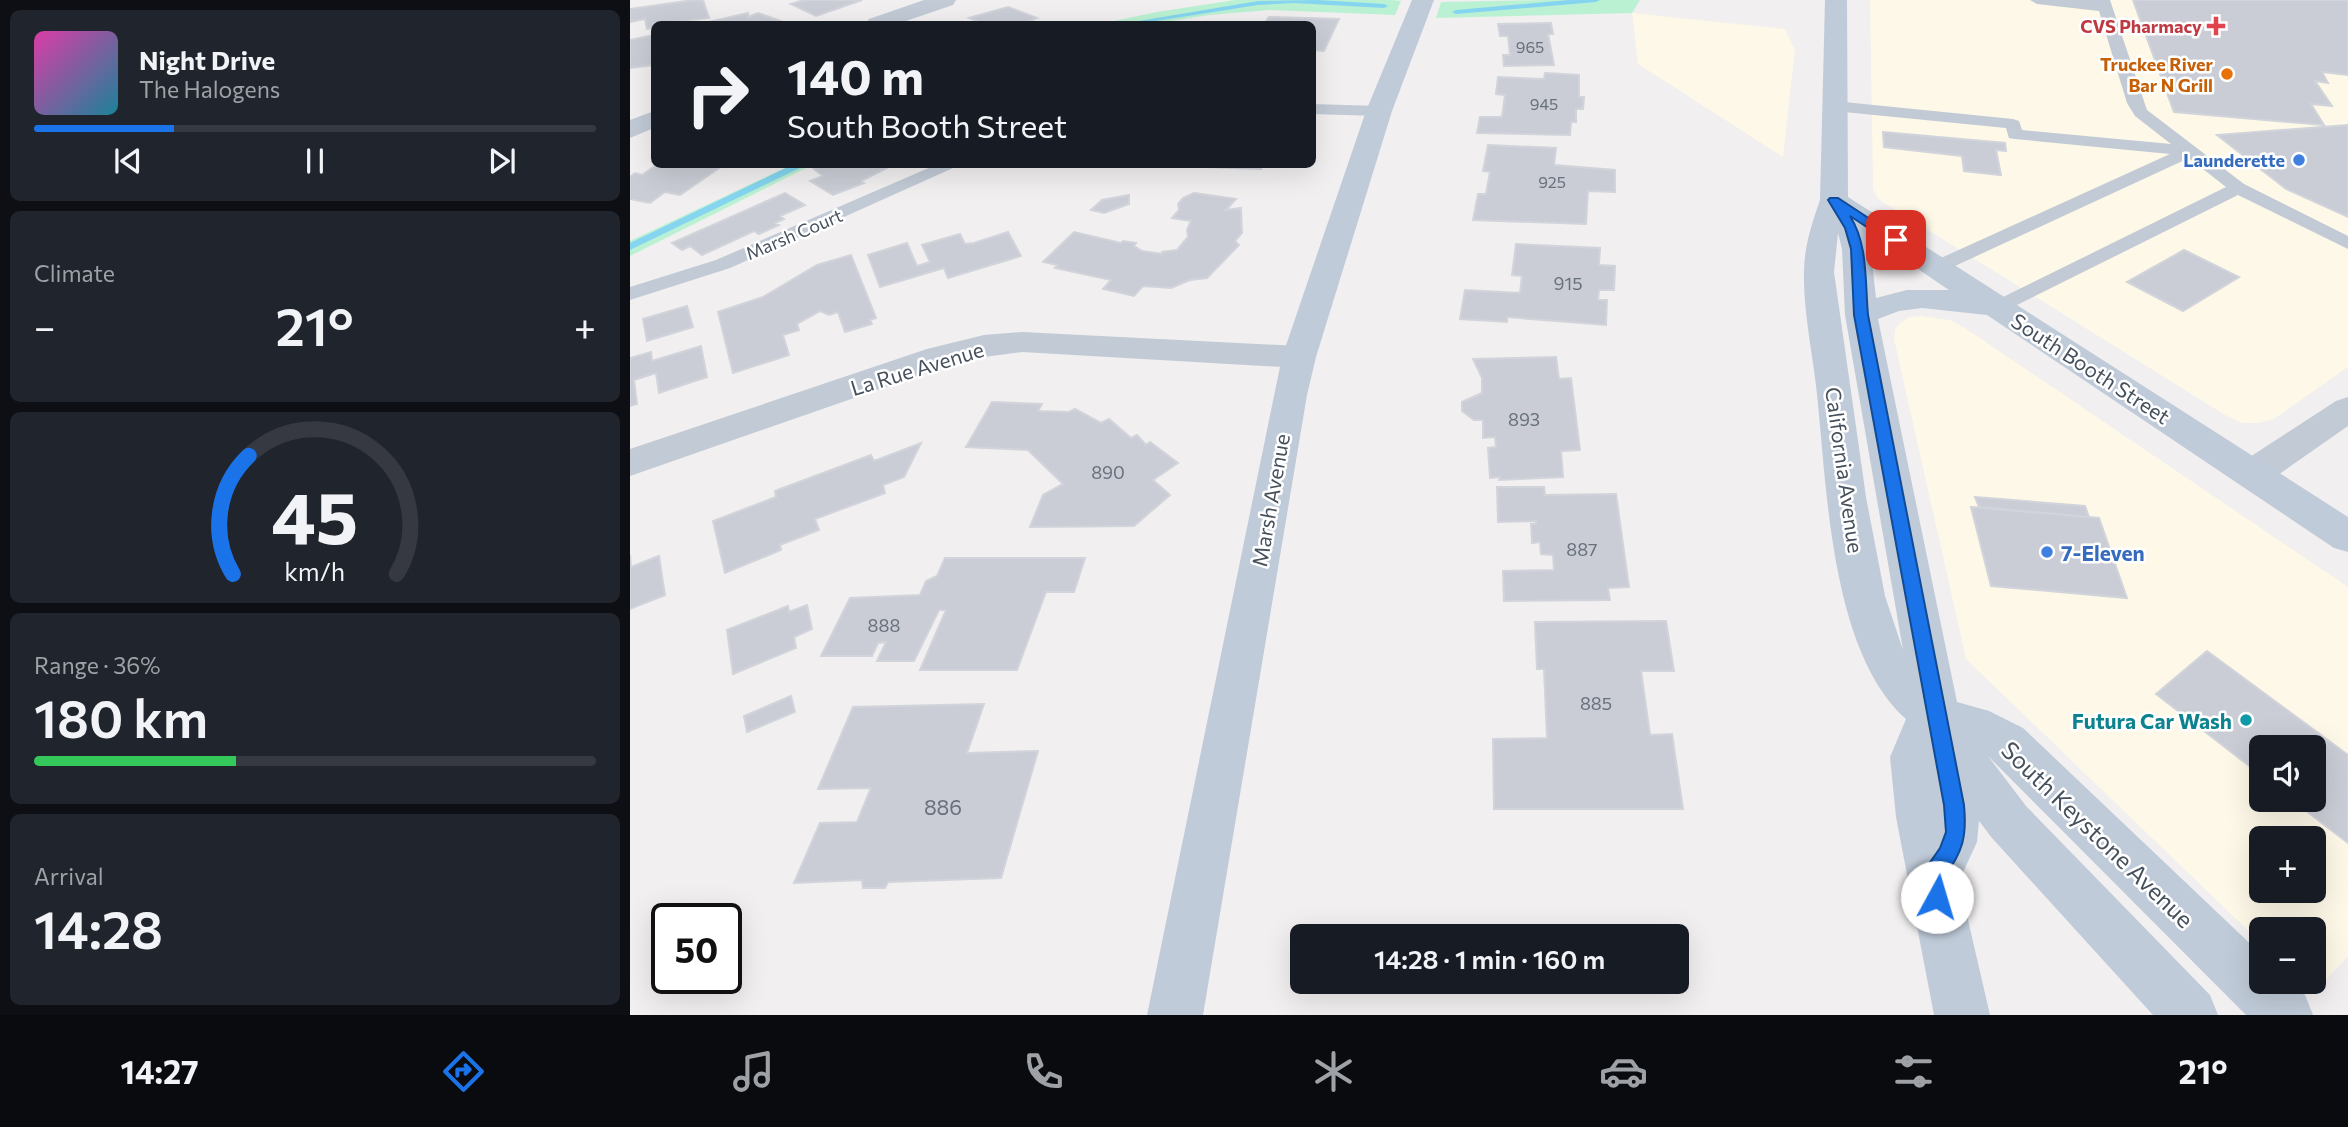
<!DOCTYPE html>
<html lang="en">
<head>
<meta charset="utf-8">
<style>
  body { margin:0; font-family:Commissioner,sans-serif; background:#20242c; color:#f1f3f6; height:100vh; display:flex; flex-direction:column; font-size:26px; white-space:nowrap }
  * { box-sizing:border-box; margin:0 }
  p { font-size:23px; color:#9ea1a6 }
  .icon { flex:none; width:38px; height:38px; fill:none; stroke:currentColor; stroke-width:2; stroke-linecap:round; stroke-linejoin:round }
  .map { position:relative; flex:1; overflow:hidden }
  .side { display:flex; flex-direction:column; gap:10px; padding:10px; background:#0d0f14; width:630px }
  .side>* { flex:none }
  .guide { position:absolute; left:21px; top:21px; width:665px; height:147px; border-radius:10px; box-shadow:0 7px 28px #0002; background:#171b24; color:#f1f3f6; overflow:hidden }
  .buttons { position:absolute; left:1619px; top:735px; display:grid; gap:14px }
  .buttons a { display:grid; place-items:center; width:77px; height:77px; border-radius:10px; background:#171b24; box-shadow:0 7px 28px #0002; font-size:35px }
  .speed { position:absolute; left:21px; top:903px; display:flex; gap:14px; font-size:35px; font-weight:700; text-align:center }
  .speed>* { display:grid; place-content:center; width:91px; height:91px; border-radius:50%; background:#171b24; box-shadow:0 7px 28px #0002; line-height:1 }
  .speed .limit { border:4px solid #111; border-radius:10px; background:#fff; color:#111 }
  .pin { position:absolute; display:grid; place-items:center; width:60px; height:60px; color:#fff; margin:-30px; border-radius:14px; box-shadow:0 4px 10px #0006 }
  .me { position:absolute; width:77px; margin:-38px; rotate:6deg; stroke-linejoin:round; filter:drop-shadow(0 0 5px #0008) }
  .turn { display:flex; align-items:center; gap:24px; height:147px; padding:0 21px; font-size:32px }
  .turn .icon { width:91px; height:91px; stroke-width:2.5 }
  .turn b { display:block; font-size:49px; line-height:60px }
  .big { font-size:52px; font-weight:600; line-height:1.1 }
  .side .tile { flex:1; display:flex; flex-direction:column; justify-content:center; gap:10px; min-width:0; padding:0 24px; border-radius:10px; background:#20242c }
  .side .dial { align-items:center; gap:0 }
  .dial svg { height:182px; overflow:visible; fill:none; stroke:#363941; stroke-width:7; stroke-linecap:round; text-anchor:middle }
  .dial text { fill:#f1f3f6; stroke:none }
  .song { display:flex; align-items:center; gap:21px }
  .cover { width:84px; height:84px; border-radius:10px; background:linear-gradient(135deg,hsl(320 70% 55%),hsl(190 70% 35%)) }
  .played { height:7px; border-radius:4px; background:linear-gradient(90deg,#1a73e8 25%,#363941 25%) }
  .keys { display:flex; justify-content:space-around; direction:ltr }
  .heat { display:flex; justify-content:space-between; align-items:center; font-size:38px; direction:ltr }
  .charge { height:10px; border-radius:5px; background:linear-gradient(90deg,#34c759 36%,#363941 0) }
  .trip { position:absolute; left:660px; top:924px; width:399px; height:70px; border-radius:10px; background:#171b24; box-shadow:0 7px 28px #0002; font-weight:600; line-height:70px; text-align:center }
  .menu { display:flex; height:112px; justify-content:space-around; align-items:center; background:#090b0e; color:#9ea1a6 }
  .menu .icon { width:49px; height:49px }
  .menu .selected { color:#1a73e8 }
  .menu b { font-size:32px; color:#f1f3f6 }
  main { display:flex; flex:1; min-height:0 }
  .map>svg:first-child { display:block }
</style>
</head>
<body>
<main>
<section class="side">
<div class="tile">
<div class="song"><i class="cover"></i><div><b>Night Drive</b><p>The Halogens</p></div></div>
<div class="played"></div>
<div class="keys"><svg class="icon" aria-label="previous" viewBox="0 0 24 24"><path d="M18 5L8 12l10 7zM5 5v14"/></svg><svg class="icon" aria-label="pause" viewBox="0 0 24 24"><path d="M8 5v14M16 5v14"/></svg><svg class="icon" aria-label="next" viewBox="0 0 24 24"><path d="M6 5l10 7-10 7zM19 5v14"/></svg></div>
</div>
<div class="tile"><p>Climate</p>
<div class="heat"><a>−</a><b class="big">21°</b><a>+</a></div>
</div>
<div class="tile dial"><svg viewBox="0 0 100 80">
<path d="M14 69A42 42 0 1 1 86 69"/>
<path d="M14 69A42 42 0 0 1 21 17" stroke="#1a73e8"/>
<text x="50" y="56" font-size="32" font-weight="700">45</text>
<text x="50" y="72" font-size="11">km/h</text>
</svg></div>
<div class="tile"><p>Range · 36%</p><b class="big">180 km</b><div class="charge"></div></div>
<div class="tile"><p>Arrival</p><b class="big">14:28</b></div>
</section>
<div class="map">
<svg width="1718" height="1015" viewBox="0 0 1718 1015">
  <rect width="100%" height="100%" fill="#f1efef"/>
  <path fill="#fdf8e7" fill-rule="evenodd" d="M1240,0H1718V367L1644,419L1629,423H1612L1595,415L1248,199L1243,189Z
    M1002,13L1155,29L1165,50L1153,157L1008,64Z
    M1291,316L1320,320L1335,328L1718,587V956L1683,994L1671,982H1684V929H1631V943L1336,659L1264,339L1265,329L1270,323L1279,317ZM1631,747H1684V800H1631ZM1631,838H1684V891H1631Z"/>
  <path fill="#bbf1d3" d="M605,0H762L771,1L765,15L640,10L579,15L524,24H470L527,12Z
    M914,0H1010L1002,13L806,18L811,2Z
    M161,165H182L0,256V241Z"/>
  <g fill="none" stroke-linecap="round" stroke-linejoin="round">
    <path fill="#85d5f0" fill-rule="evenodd" d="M688,0L754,4L758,6L754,8L664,3L628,5L507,24H491L628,1Z
      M939,0H970L966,2L826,14L822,12L826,10Z
      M164,164H178L0,250V243Z"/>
  </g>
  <path fill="#cacdd5" stroke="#d2d4db" stroke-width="2" d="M63,0H73L79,18L24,24V28L17,29L15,19L0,22V9Z
    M174,0H232L186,16L161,4Z
    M1503,0H1718V75L1692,72L1698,83L1685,81L1702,106L1681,104L1694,125L1544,112Z
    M378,7L407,18L392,24H354L339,18Z
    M118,13V17L128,13L156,23L70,24Z
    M639,17L709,19L694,51L682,50V24H634Z
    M921,23L923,34H918L924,65L874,66L873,55H880L878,36H870L868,24Z
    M24,35V65L0,68V40Z
    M915,73L949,75V97H954L953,109H946V122H941L940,135L847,133L850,117H872L875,95L866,94L868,77L914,79Z
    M1718,125V217L1656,189L1587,135Z
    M1253,132L1375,143L1376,151L1366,150L1371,175L1334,171L1332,156L1254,147Z
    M858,145L926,148L924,165L985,170V192L958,191L956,224L843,220L848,194H856L860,172L853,171Z
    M28,164H95L50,195L35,192L20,203L0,199V177L5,173L12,175Z
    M195,164H262L263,165L231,181L234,183L203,195L180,181L193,176L184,169Z
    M579,164H633L631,169L578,167Z
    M155,193L175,205L150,216L154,219L145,223L149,225L129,234L124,231L72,255L60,246L52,250L42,243Z
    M564,193L606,199L596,210L611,208L612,233L605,241L609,245L577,278L560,280L541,288L513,286L504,296L473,289L481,280L425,268L428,265L413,262L444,232L491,243L493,241L506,243L504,246L512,251L532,254V252L547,250L558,237L557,230L561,221L542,218L549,210L548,204L553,198Z
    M499,195V204L474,213L461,210L472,200Z
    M378,232L391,256L318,278L314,268L250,287L238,255L277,243L287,266L300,262L292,245L330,234L335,244L344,243Z
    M886,244L970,248L969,265L985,266L984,290H969L968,300H977L976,325L877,317V322L830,319L835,290L890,293L892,276L882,275Z
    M1554,250L1609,277L1553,311L1497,282Z
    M221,255L246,318L240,320L242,324L215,332L208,312L199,315L190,311L167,324L169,330L153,335L159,355L103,373L88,312L133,297L187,265Z
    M57,306L63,327L17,341L13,319Z
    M71,346L77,377L29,393L26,373L4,380L7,404L0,406V358L21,352L22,361Z
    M926,357L929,379L941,378L950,450L931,451L933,477L869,480L870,477L860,478L858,448L866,447L865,437L853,438V420H844L832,411V402L852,393V378L843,359Z
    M362,402L412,404L408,411L439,412L445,409L471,423L479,419L501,438L507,435L516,445L520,442L548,463L523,480L540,495L504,526L400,527L413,495L433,484L398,450L336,447Z
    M291,443L274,477L253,485L255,493L185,519L189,530L150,545L151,550L95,573L83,521L146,497L145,491L241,455L244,461Z
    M867,487H914L915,495L986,494L999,587L978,588L980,600L874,601L873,571L924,570L923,555L911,554L910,542L902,543L901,524H906V521L868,522Z
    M1345,497L1455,506L1459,517L1349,507Z
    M1341,507L1469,518L1497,598L1361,586Z
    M0,555L1,567L29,556L35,595L0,609Z
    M315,558H455L444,592H416L387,670H290L316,610H309L284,661H247L256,642L248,643L242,656H191L220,598L290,595L296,581L307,576Z
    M177,605L182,629L164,637L166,648L103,674L97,630L158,606L159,612Z
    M1036,621L1044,671H1011L1020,735L1042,734L1053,809H864L863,739L917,738L914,669H907L905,622Z
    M1577,651L1718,755V843L1662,800H1684V747H1631V775L1526,694Z
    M161,696L165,712L117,732L114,716Z
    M354,704L337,753L408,751L371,878L258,882L255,888H233L232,880L164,883L190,823L227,822L241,788L188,789L223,707Z"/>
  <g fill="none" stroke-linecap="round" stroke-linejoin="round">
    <path fill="#c1cad5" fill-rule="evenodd" d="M1400,0H1480L1517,110L1614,184L1718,236V249L1608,195L1375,311H1361L1358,307L1361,303L1596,187L1559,158L1314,271H1300L1297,267L1300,263L1540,154L1385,139L1379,138L1376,128L1204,111L1196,106L1204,101L1383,119L1389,121L1392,130L1541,144L1505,116L1497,103L1469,11L1407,4Z
      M682,104L749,106L757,111L749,116L682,114Z
      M308,164H332L100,268L0,300V287L86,260Z"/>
    <path fill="#c1cad5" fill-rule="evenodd" d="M294,0H326L323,5L267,24H236L239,19Z
      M24,111V128L0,138V120Z
      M392,332L669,346L681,349L686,357L681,365L669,368L392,352L354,357L319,365L0,476V449L297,349L354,335Z
      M1718,397V426L1635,484L1622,487L1609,484L1603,474L1609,464L1706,401Z"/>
    <path fill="#c0cbd9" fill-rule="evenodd" d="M782,0H804L762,111L686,357L677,395L573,1015H517L652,357L736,111Z
      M1195,0H1217L1218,197L1718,517V552L1704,548L1357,315L1292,308L1269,311L1248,319L1327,702L1359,711L1393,728L1631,954V982H1660L1675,995L1683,1015H1616L1358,756L1396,806L1580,995L1588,1015H1523L1362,838L1349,821L1347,842L1329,881L1360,1015H1304L1266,817L1260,757L1276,719C1201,652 1197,490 1187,394C1183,355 1173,311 1174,272C1174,247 1182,223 1190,200ZM1208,233L1212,249L1215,315L1273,650L1255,596L1236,497L1204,272ZM1239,236L1319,290H1277L1246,298Z"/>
  </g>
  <path fill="#1a73e8" stroke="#114b97" stroke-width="2" d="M1200,198H1208L1272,240L1261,243L1220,216C1238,244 1235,281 1238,315L1334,805C1337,836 1333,852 1314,877L1318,897L1315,904L1307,907L1300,904L1292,874L1310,848L1316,832L1314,805L1224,315L1221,249L1215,228L1198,200Z"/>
  <path fill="#e0444e" stroke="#fff" stroke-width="2.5" d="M1582.5 15.5h7v7h7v7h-7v7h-7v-7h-7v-7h7z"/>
  <circle fill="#e8710a" stroke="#fff" stroke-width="2.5" cx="1597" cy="74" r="7"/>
  <g fill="#3f7fe0" stroke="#fff" stroke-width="2.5">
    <circle cx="1669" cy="160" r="7"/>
    <circle cx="1417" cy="552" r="7"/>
  </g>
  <circle fill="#0f9aa8" stroke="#fff" stroke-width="2.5" cx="1616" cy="720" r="7"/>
  <g text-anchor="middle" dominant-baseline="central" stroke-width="5" stroke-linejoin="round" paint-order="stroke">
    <g font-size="16" fill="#67707b">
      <text x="900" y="46">965</text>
      <text x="914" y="103">945</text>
      <text x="922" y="181">925</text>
    </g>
    <g font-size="18" font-weight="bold" fill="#be3a42" stroke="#fff" text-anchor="end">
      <text x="1572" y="26">CVS Pharmacy</text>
    </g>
    <g font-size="18" font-weight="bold" fill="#c56008" stroke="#fff" text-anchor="end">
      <text x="1583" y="64">Truckee River<tspan x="1583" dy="21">Bar N Grill</tspan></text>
    </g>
    <g font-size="18" font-weight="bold" fill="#366cbe" stroke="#fff" text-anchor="end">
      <text x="1655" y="160">Launderette</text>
    </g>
    <g font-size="18" fill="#46515d" stroke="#fff">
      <text transform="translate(164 234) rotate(-23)">Marsh Court</text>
    </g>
    <g font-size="18" fill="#67707b">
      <text x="938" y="283">915</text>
      <text x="894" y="419">893</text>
      <text x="478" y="472">890</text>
      <text x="952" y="549">887</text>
      <text x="254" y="625">888</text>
      <text x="966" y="703">885</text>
    </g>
    <g font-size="21" fill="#46515d" stroke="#fff">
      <text transform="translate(287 368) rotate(-17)">La Rue Avenue</text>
      <text transform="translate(1461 368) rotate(33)">South Booth Street</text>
      <text transform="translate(1215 470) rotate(82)">California Avenue</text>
      <text transform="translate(640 500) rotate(-80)">Marsh Avenue</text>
    </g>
    <g font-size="21" font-weight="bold" fill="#366cbe" stroke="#fff" text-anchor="start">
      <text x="1431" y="552">7-Eleven</text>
    </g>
    <g font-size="21" font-weight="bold" fill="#0d838f" stroke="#fff" text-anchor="end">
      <text x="1602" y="720">Futura Car Wash</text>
    </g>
    <g font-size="21" fill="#67707b">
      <text x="313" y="806">886</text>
    </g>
    <g font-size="24" fill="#46515d" stroke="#fff">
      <text transform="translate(1468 834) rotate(44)">South Keystone Avenue</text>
    </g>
  </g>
</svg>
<div class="buttons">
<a><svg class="icon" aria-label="sound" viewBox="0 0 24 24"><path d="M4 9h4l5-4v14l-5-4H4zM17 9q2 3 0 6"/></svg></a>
<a>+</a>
<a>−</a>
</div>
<div class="speed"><div class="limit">50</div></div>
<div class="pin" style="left:1266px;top:240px;background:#d93025"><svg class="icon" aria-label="arrive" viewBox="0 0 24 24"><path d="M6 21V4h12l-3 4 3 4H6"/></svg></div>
<svg class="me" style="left:1307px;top:897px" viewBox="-20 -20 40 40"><circle r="19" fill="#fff"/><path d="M0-13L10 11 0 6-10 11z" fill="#1a73e8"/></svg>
<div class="trip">14:28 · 1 min · 160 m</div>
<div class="guide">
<div class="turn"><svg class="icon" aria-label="right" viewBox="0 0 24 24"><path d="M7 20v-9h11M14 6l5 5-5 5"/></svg><div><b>140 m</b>South Booth Street</div></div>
</div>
</div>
</main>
<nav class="menu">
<b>14:27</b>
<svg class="icon selected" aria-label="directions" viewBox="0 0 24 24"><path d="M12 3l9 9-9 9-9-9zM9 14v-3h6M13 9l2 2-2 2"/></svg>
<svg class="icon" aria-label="music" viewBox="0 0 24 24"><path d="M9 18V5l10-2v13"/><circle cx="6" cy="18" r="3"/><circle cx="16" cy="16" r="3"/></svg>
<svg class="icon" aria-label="phone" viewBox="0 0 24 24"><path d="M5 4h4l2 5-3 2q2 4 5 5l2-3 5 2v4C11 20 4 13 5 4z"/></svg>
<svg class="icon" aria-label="climate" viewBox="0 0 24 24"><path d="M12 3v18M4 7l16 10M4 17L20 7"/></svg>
<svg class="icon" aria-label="car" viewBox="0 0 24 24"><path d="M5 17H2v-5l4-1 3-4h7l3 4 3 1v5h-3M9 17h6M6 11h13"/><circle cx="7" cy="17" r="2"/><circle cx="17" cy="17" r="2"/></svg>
<svg class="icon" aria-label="filters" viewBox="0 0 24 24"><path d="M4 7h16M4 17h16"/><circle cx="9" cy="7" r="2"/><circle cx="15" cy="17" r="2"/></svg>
<b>21°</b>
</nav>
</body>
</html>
